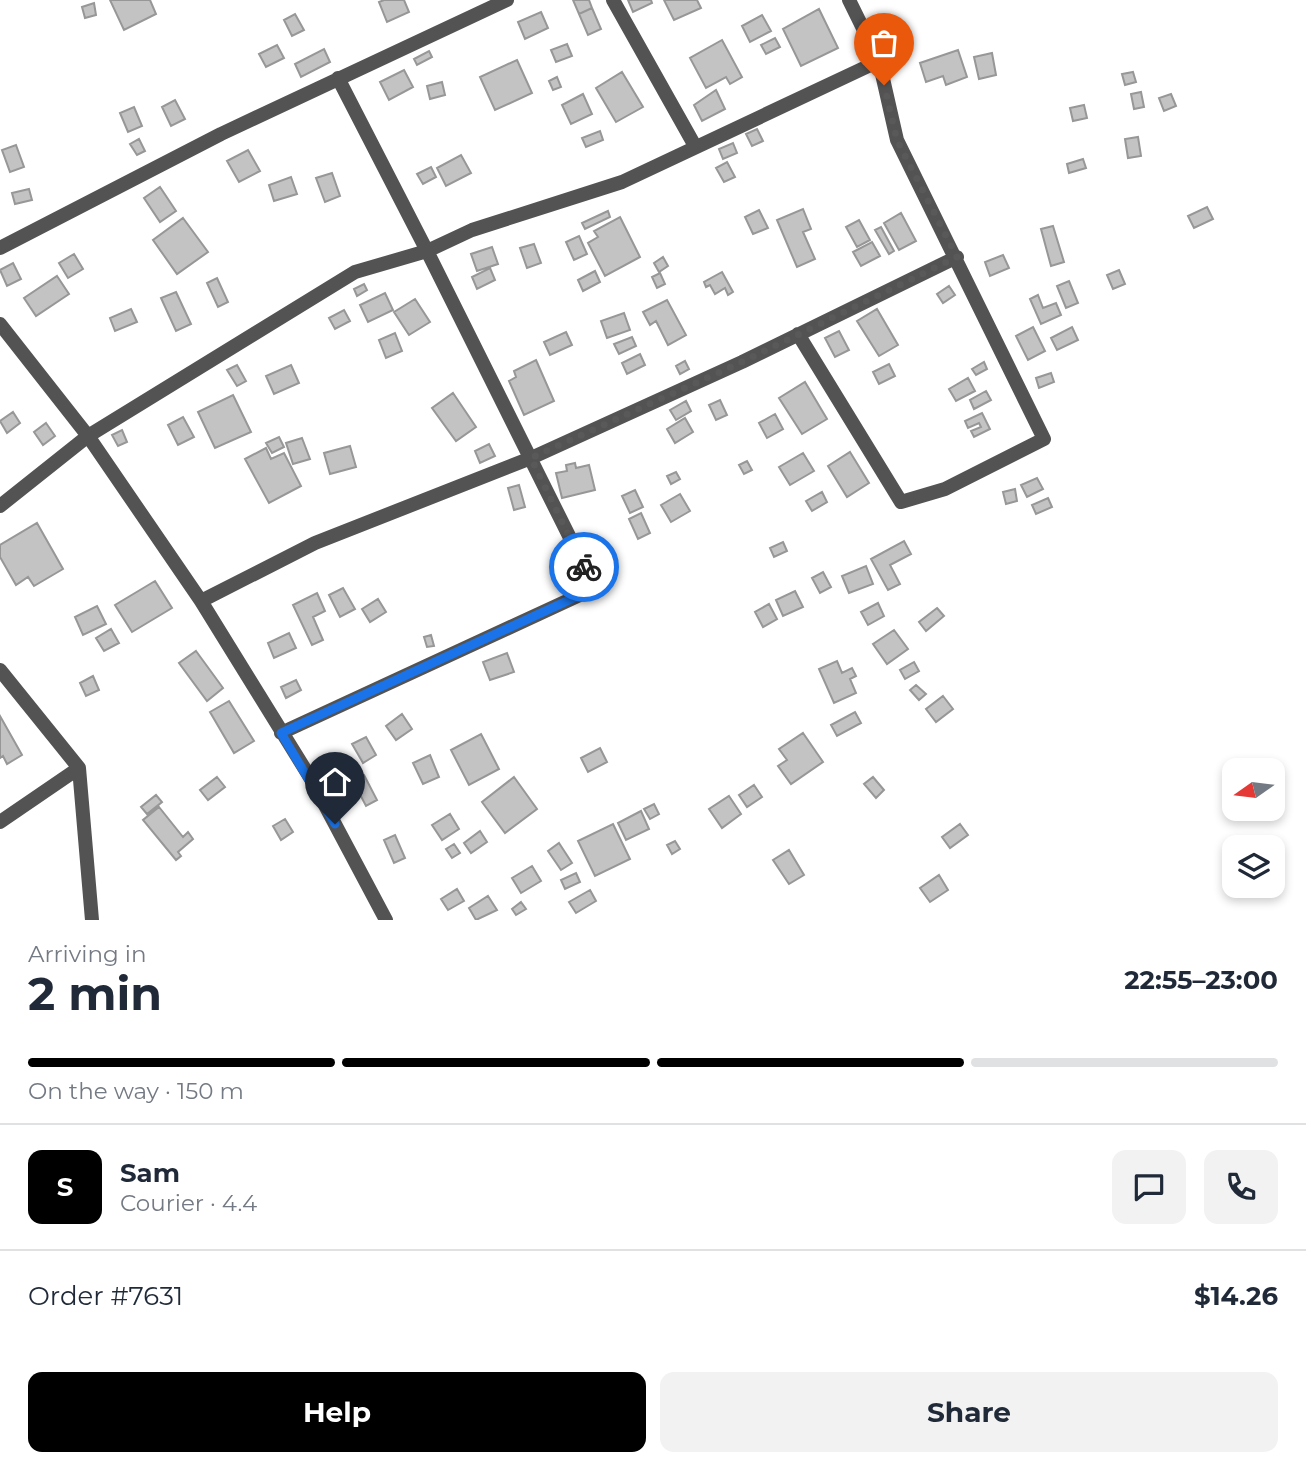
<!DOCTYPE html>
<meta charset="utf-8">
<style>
:root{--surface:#fff;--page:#f2f2f3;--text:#1f2937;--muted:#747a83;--line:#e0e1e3;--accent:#000}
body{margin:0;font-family:Montserrat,sans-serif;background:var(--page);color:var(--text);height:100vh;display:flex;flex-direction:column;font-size:26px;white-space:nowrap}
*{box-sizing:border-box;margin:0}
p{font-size:23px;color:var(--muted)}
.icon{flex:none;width:38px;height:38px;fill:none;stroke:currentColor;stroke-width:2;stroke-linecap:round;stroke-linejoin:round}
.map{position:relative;height:920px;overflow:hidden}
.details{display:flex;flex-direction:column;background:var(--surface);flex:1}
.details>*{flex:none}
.needle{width:46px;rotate:256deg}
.controls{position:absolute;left:1222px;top:758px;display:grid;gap:14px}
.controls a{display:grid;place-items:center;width:63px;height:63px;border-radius:14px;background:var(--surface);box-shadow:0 4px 10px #0003;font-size:35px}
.pin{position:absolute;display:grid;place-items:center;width:60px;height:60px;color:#fff;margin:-72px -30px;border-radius:50% 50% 50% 0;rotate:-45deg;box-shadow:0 0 7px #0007}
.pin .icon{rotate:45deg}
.courier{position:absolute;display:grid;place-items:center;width:70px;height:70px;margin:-35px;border:5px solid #1a73e8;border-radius:50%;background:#fff;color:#222;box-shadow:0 2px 9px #0007}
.overview em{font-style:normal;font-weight:700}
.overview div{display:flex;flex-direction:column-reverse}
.overview{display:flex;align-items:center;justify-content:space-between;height:119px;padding:0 28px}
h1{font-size:46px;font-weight:700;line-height:52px}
.bar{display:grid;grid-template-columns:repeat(4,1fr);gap:10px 7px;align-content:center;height:84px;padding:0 28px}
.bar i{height:9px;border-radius:5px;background:var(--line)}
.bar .active{background:var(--accent)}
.bar p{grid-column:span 4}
.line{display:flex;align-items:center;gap:18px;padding:0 28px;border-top:2px solid var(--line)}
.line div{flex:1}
.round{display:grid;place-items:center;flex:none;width:74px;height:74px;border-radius:14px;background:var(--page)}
.cta{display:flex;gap:14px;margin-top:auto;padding:14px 28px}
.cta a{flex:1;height:80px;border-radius:14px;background:var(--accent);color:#fff;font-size:28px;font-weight:700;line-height:80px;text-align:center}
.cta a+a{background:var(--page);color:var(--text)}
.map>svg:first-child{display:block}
</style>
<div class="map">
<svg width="1306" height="920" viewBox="0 0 1306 920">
<rect width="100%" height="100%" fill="#fff"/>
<path fill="#c3c3c3" stroke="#979797" stroke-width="2" d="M110,0H150L156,14L124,30Z
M384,0H404L409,12L387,22L379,2Z
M573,0H589L592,8L579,14Z
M628,0H651L652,3L633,12Z
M664,0H697L701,8L674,20Z
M94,3L96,15L85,18L82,7Z
M592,8L601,29L588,35L579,14Z
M819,9L838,48L801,66L783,29Z
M541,12L548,28L525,39L518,22Z
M295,14L304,30L292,36L284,20Z
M762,15L771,31L750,42L742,26Z
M775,38L780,47L766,54L761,45Z
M722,40L742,77L730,84L726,77L706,88L690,58Z
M567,44L572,56L556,62L551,50Z
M277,45L284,58L266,67L259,54Z
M324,49L330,62L301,77L295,64Z
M958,50L967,77L946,85L943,76L926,82L920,63Z
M429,51L432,57L417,65L414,59Z
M992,53L996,75L979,79L974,57Z
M517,60L532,93L495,110L480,77Z
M404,70L413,87L389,100L380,82Z
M622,72L643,107L616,122L596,88Z
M1133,72L1136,82L1125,85L1122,74Z
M557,77L561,87L553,90L549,81Z
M442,82L445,95L430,99L427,86Z
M716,90L725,109L702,121L694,105Z
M1141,92L1144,107L1134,109L1131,94Z
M583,94L592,114L571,124L562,105Z
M1171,94L1176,106L1164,111L1159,98Z
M175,100L185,119L171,126L162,107Z
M1084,105L1087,118L1073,121L1070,108Z
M134,107L142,126L128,132L120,113Z
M757,129L763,141L752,146L746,134Z
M600,131L603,140L586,147L582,138Z
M1138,137L1141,156L1128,158L1125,139Z
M139,139L145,151L137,155L130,144Z
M733,143L737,153L723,159L719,149Z
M16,145L24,167L10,172L2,150Z
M248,150L260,171L239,182L227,161Z
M461,155L471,173L446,186L437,168Z
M1083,159L1086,168L1069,173L1067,164Z
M727,162L735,177L724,182L716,168Z
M431,167L436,177L423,184L417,174Z
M332,173L340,196L325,202L316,178Z
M291,177L297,194L274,201L269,185Z
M160,187L176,211L160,222L144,198Z
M29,189L32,200L15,204L12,193Z
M1207,207L1213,219L1194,228L1188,216Z
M803,209L811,229L803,232L815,259L797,267L777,220Z
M759,210L768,228L753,234L745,217Z
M608,211L610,217L585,229L582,223Z
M901,213L916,241L899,250L884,223Z
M620,217L640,257L605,276L588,243L598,237L594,231Z
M183,218L208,252L177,274L153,240Z
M859,220L870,240L857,247L846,227Z
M1053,226L1064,262L1051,266L1041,229Z
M881,227L894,251L889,254L875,230Z
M579,236L587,254L574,260L566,242Z
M872,242L880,256L861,266L853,252Z
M534,244L541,263L527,268L520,248Z
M492,247L498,264L477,271L471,254Z
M74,254L83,269L68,278L59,263Z
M1003,255L1009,268L990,276L985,262Z
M663,257L668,266L659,272L654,263Z
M13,263L21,279L7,286L0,270Z
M490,268L495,280L477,289L472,277Z
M1119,270L1125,284L1113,289L1107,275Z
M595,271L600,282L583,291L578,280Z
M722,272L733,292L728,295L725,288L715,294L710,285L706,287L704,282Z
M660,273L665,284L657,288L652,277Z
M57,276L69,294L36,316L24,298Z
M217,278L228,302L218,307L207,283Z
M1069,281L1078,303L1066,308L1057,286Z
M364,284L367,290L357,296L354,289Z
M949,286L955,295L943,303L937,294Z
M176,292L191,324L176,331L161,298Z
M385,293L393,310L368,322L360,305Z
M1038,295L1043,308L1056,303L1061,315L1041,324L1030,299Z
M415,299L430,322L409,335L394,312Z
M667,300L686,335L668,345L656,321L650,325L643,312Z
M131,309L137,322L115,331L110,318Z
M877,309L898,345L879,356L857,321Z
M344,310L350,321L335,329L329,318Z
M624,313L630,330L607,338L601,321Z
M1033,327L1045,351L1028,360L1016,336Z
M1072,327L1078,340L1057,350L1051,338Z
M839,331L849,350L835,357L825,338Z
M566,332L572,345L550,355L544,342Z
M395,333L402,351L386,358L379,340Z
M632,337L636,346L619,354L614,344Z
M640,354L645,365L627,374L622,363Z
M536,360L554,401L524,415L509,381L516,377L514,371Z
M685,361L689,369L680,374L676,366Z
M984,362L987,369L976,375L972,369Z
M889,364L895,376L879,384L873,372Z
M237,365L246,381L237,386L227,370Z
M291,365L299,383L274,394L266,376Z
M1051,373L1054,382L1039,388L1036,378Z
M968,378L975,391L956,401L949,389Z
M805,382L827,419L802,434L779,398Z
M986,391L991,400L974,409L970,400Z
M453,393L476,427L456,441L432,408Z
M233,395L251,432L215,448L198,412Z
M720,400L727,415L716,420L709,405Z
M686,401L691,411L676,420L670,410Z
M13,412L20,423L7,433L0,421Z
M982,413L990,429L974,437L971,431L981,427L979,423L968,428L965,421Z
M775,414L783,429L767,438L759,423Z
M183,417L194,437L178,445L168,425Z
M685,418L693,432L675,443L667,429Z
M46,423L55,436L43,445L34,432Z
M122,430L127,442L118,446L112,435Z
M279,437L284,447L272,453L266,443Z
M302,438L310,459L293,464L286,443Z
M489,444L495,456L480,463L475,451Z
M350,446L356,467L330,474L324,453Z
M266,448L271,459L284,453L301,486L269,503L245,459Z
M850,452L869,483L847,497L828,466Z
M803,453L814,471L790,485L779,467Z
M747,461L752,470L744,474L739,465Z
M575,463L576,468L589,465L595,490L562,498L556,473L567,471L566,465Z
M676,472L680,479L671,484L667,476Z
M1037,478L1043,489L1027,497L1021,485Z
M519,485L525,507L514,510L508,488Z
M1015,489L1017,501L1006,504L1003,492Z
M635,490L643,507L630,513L622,496Z
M822,492L827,502L812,511L806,501Z
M680,494L690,511L671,522L661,505Z
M1048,498L1052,507L1036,514L1032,505Z
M641,513L650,533L638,539L629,519Z
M37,523L63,569L34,586L28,577L16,585L0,557V545Z
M904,541L911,554L890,565L900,584L888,590L871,559Z
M783,542L787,551L774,557L770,548Z
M866,566L873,584L849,593L842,576Z
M823,572L831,587L820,593L812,578Z
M155,581L172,608L132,632L115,605Z
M343,588L355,609L340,617L329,595Z
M795,591L803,607L783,616L776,600Z
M317,593L325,611L313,617L323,640L312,645L293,605Z
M378,599L386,612L370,622L362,609Z
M878,603L884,616L868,625L861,612Z
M769,604L777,619L763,627L755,612Z
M97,606L106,624L83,635L75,617Z
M937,608L944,616L926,631L919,622Z
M111,629L119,643L104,651L96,638Z
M894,630L908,649L887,664L873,644Z
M289,633L296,648L274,658L268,643Z
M431,635L434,646L427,647L424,637Z
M196,651L223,688L207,701L179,663Z
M507,653L514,672L490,680L483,662Z
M837,661L842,673L852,668L856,676L850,679L856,693L834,703L819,669Z
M914,662L919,671L905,679L900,670Z
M93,676L99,690L86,696L80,683Z
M296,680L301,690L286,698L281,687Z
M916,685L926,694L919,700L910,690Z
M943,696L953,709L936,722L926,709Z
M229,701L254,741L234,753L210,712Z
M855,712L861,723L837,736L831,725Z
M402,714L412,729L396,740L386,726Z
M0,716L22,755L7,764L3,756L0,758Z
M803,733L823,762L791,784L778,766L787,760L779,749Z
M481,734L499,769L469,785L451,750Z
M366,737L376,755L363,763L352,744Z
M600,748L607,762L588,772L581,758Z
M430,755L439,777L423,784L413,763Z
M364,775L377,800L366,806L353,781Z
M217,777L225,787L208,800L200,790Z
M514,777L537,809L505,833L482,802Z
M873,777L884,790L876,798L864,784Z
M754,785L762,797L747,807L739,795Z
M156,795L162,802L147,814L141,807Z
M729,796L741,814L722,828L709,809Z
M654,804L659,814L650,819L644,809Z
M159,807L183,837L188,832L193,839L178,852L181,856L176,860L143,820Z
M641,811L649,829L626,840L618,823Z
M450,814L459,829L442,840L432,825Z
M285,819L293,832L281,840L273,826Z
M613,824L630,859L595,876L578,841Z
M960,824L968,835L950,848L942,837Z
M480,831L487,842L471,853L464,843Z
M395,835L405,858L394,863L384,840Z
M675,841L680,849L672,854L667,845Z
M559,843L572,863L561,870L548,851Z
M454,844L460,853L452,858L446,849Z
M789,850L804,875L789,884L773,860Z
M532,866L541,881L521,893L512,878Z
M576,873L580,882L565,889L561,880Z
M939,875L948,890L930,902L920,888Z
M457,889L464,901L448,910L441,899Z
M590,890L596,901L576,913L569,902Z
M488,896L497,910L476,920L469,908Z
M521,902L526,909L516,915L512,909Z"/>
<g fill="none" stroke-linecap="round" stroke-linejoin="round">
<path stroke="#535353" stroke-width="14" d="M613,0L695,146
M0,248L221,134L507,0
M0,324L88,436L201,601L311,779L386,920
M798,334L901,502L945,489L1044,439L897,140L879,61L849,0
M0,506L88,436L355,272L427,251L472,230L622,182L879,61
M201,601L315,543L531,458L742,362L957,257
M0,670L79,768L92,920
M281,733L595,588L427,251L338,78
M0,822L79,768"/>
</g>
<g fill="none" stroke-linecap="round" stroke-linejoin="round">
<path stroke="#595959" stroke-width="7" stroke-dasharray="0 12.6" d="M584,567L531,458L742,362L957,257L897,140L884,85"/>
<path stroke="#1a73e8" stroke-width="9" d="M335,824L281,733L595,588L584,567"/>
</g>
</svg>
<div class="controls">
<a><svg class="needle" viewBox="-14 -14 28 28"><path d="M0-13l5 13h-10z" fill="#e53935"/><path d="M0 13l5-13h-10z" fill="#747a83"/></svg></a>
<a><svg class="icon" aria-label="layers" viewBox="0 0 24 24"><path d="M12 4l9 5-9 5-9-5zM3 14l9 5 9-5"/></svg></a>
</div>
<div class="pin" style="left:884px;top:85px;background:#ea580c"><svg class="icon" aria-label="bag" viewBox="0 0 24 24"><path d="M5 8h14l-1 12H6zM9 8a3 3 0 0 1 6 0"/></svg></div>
<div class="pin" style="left:335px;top:824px;background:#1f2937"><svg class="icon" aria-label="home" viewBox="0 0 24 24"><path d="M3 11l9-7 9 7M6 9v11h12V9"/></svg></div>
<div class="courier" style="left:584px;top:567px"><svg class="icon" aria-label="bike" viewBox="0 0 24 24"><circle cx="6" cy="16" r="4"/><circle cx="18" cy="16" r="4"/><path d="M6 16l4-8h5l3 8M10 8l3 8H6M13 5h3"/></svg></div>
</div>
<section class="details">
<div class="overview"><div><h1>2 min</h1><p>Arriving in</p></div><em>22:55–23:00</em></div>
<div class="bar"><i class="active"></i><i class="active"></i><i class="active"></i><i></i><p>On the way · 150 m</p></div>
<div class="line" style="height:126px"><b class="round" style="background:var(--accent);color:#fff">S</b><div><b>Sam</b><p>Courier · 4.4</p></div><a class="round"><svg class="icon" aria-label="chat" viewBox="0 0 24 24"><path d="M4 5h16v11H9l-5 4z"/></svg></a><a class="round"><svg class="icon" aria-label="phone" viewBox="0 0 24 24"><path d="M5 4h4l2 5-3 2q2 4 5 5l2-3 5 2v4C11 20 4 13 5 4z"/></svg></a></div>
<div class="line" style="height:91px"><div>Order #7631</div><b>$14.26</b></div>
<div class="cta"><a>Help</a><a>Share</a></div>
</section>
